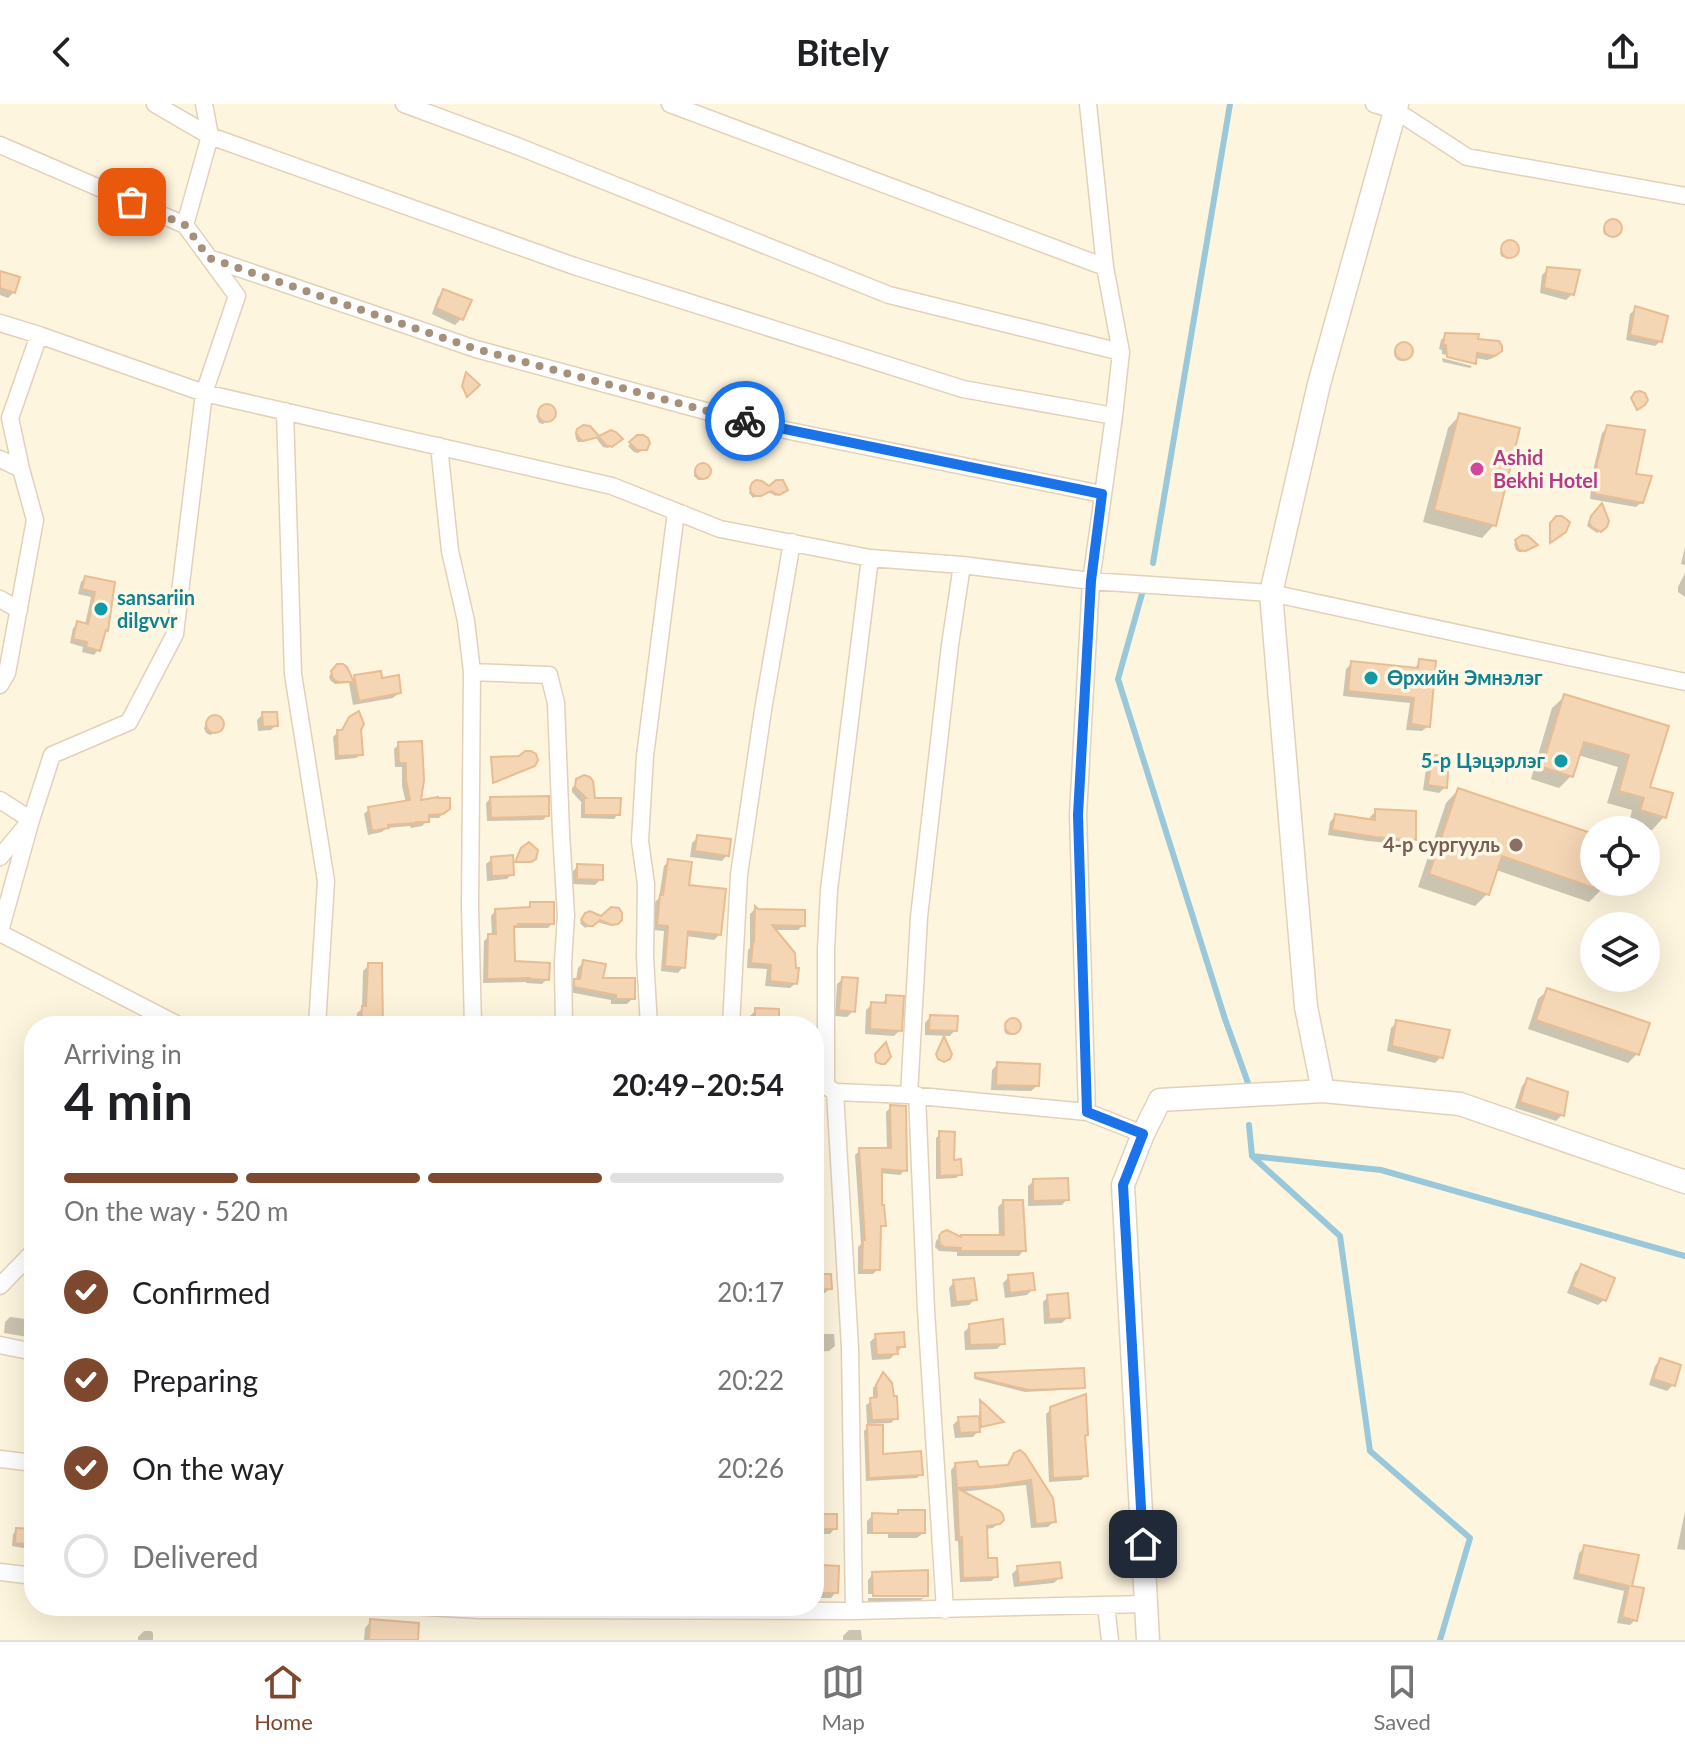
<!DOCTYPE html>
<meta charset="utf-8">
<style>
:root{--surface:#fff;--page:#f2f2f2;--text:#202124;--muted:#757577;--line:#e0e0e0;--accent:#7e482e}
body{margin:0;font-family:Lato,sans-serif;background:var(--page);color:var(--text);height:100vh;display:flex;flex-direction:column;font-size:30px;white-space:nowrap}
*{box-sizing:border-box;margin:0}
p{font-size:26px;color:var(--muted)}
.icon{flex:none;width:44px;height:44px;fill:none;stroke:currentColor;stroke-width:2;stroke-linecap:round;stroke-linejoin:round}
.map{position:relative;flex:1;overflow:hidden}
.panel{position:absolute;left:24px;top:912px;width:800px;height:600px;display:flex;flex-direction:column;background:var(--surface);border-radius:32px;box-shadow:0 8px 32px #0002}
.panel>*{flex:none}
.controls{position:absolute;left:1580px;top:712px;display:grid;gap:16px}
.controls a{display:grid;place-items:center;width:80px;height:80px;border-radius:50%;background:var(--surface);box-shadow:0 8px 32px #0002;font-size:40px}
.pin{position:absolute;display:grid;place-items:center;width:68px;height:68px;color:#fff;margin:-34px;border-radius:16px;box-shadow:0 4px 12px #0006}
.courier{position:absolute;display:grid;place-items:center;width:80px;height:80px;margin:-40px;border:6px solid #1a73e8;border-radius:50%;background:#fff;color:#222;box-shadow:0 2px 10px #0007}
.head em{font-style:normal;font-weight:700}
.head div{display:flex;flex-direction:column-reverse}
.head{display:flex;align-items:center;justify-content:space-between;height:136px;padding:0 40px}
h1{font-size:52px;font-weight:700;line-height:60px}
.bar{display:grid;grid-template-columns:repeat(4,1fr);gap:12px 8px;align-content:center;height:96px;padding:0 40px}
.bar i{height:10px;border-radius:6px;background:var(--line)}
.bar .on{background:var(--accent)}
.bar p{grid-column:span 4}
ol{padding:0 40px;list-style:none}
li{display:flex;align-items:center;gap:24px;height:88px}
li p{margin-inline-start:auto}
li .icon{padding:8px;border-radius:50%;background:var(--accent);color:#fff;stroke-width:4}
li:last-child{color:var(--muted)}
li i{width:44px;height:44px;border:4px solid var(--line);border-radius:50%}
header{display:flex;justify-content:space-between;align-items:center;height:104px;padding:0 40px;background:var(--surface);font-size:36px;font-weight:700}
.dock{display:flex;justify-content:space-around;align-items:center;height:112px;border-top:2px solid var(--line);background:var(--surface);font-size:22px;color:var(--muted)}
.dock a{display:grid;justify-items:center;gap:4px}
.dock .on{color:var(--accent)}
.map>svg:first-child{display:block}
</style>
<header><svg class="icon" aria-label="back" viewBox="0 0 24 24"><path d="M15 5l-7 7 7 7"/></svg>Bitely<svg class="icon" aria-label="share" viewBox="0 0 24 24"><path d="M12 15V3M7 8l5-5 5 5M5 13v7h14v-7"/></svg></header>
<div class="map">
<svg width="1685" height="1536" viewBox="0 0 1685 1536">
<rect width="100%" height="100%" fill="#fef5de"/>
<path fill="#0003" d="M1615,117L1619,119L1620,124L1615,131L1609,133L1604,130L1603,127L1610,118Z
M1511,139L1517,145L1516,149L1507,155L1501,152L1500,148L1505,141Z
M1548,165L1572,190L1566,196L1540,189L1542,171Z
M0,169L14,188L8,194L0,191Z
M444,187L461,215L455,221L432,210L438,193Z
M1636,204L1661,237L1655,242L1626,236L1630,210Z
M1446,231L1476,237L1499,249L1493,254L1487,256L1475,254L1473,261V257L1442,250V246L1439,245L1441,236Z
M1394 249a8 8 0 1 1 16 0a8 8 0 1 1-16 0Z
M1442,254L1472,262L1470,264L1443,258Z
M548,302L552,305L553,312L543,320L539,319L536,312L538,308Z
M1460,311L1494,421L1482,434L1423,418L1448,324Z
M583,323H587L599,335L611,328L620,335L608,344L603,343L596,334L583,338H578L576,335L575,329Z
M1608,323L1634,371L1642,398L1636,403L1590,395L1593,367L1602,329Z
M638,333L645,345L638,349L634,348L628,342Z
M701,361H705L709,367L702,376H698L694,372V369Z
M752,382L784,388L776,392L768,388L753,394L749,389Z
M1601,402L1607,419L1597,429L1587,422L1589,416Z
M1517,437L1533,443L1522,448H1519L1516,446L1514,440Z
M1685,443V461L1681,460Z
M1685,469V493L1678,488V483Z
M85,474L113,480L98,546L94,551L82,548L83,543L70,539L73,524L78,520L85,521L91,493L78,490L81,478Z
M1420,557L1428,622L1422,627L1406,626L1410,599L1343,592L1346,565L1352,559L1414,566Z
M332,567L351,577L355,573L381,576L399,589L393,594L353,601L349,579L335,580L331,577L329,573Z
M1565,592L1666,623L1648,684L1664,713L1652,726L1629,719L1632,706L1607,699L1618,663L1578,651L1571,672L1559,684L1531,675L1552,604Z
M263,610L276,621L271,626L258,627L257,616Z
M217,613L221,616L222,620L217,628L210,631L206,629L204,624L207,618L210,615Z
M350,614L359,626L361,650L356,654L335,656L333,633L338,628H340Z
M420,639L418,698L448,704L439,714H427V717L422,722L411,724L410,722L386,724L382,728L368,731L364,710L369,705L406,699L402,682V663H395L394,645L399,640Z
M1433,653L1445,683L1439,689L1423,686L1427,658Z
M580,675L593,696L618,710L614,715L581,714V700L582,699L572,688V684Z
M1458,686L1594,732V778H1604L1601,786L1589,798L1496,766L1487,790L1475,802L1418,783L1446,699Z
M490,695L547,712L543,716L487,717L486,699Z
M1376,707L1414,735L1408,741L1368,737L1328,731L1330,718L1335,712L1370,718V713Z
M698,733L727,751L722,757L690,753L692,739Z
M492,755L512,770L507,775L487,777L486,760Z
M669,757L719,831L714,836L686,832L683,863L678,869L661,867L664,827L652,826L655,798L659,794L664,762Z
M578,762L601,775L595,781L572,780V768Z
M531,800L552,820L548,824H512L513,859L547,875L542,880L526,879V878L483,879L484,837L489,832H492L491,812L495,807L526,805Z
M755,805L757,807L803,821L798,826H773L796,879L790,884L765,882L767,865L747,864L748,846L750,844V810Z
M586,810L616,820L611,822L597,818L585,824L580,819Z
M584,858L601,877L633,894L627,900H611V896L569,888V883L576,876L578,864Z
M369,861L381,922H356L357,909L362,905L363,867Z
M843,875L853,907L847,913L835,912L837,880Z
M1548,886L1637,950L1628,959L1528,925L1538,895Z
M887,893L900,926L894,932L865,930L866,906L872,900L881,901Z
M756,906L777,922H750V912Z
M930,913L955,926L950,932L925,931V919Z
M700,914H719V922H695V920Z
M1013,917H1017L1018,922L1011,931L1006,930L1004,926L1006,921Z
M1397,918L1441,953L1435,959L1387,947L1391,924Z
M998,960L1037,982L1031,987L991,986L992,966Z
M1527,976L1562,1011L1556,1017L1515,1004L1522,982Z
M891,1003L905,1066L900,1071L880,1069V1103L884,1121L879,1126L878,1165L873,1170H858V1143L861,1140L855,1051L860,1046H887L886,1008Z
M814,1018H819L823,1072L818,1077L814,1078Z
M940,1030L952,1058L960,1070L956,1074L936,1075V1034Z
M1034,1077L1067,1095L1062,1101L1028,1102V1082Z
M1003,1098L1024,1146L1019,1152H957V1148L939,1147L935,1143L936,1137L941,1131L960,1135L999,1133L998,1103Z
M814,1116H819L820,1128L814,1132Z
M1581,1163L1604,1196L1598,1201L1567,1189L1575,1168Z
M814,1172L829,1185L825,1189L814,1190Z
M1009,1173L1033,1185L1027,1191L1005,1194L1003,1179Z
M954,1178L975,1195L969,1201L951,1203L949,1184Z
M1048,1193L1068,1213L1062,1219L1044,1220L1043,1198Z
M10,1213L34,1216V1234L4,1229L5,1218Z
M970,1222L1003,1239L997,1245L965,1246L964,1228Z
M814,1230H834L835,1242L829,1247L814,1248Z
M876,1232L903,1242L890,1255L872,1256L870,1238Z
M1660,1256L1673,1281L1667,1287L1649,1281L1655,1262Z
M883,1271L896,1314L891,1319L867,1320L866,1301L873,1296V1284Z
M976,1271L1083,1283L1081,1285L1025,1288L974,1275Z
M980,1299L1002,1318L978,1324V1327L973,1333L955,1334L953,1321L959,1315L979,1314Z
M1051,1305L1083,1333L1086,1371L1081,1376L1049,1378L1046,1310Z
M869,1322L881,1352L921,1370L917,1374L866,1377L864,1327Z
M1020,1348L1054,1417L1048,1423L1031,1424L1026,1381L960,1388L1002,1416L993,1424L985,1425L986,1456L996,1473L991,1477L960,1478L958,1437H955L951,1366L956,1360L978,1365L1006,1363L1009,1357Z
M899,1408L923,1429L917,1434H888V1430H867V1417L873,1411L896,1412Z
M1685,1408V1446L1677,1445Z
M814,1412L835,1424L830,1430H814Z
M17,1426H34L33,1440L29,1445L12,1442L13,1430Z
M1585,1443L1616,1450L1630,1483L1635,1516L1630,1521L1617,1519L1624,1487L1573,1475L1579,1449Z
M814,1463L837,1464L836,1488L831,1494H814Z
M1018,1464L1060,1473L1054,1479L1014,1483L1012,1470Z
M873,1470L926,1491L923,1494V1490H868V1476Z
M868,1494H923L920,1497H868Z
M371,1517L416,1536H364L365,1524Z
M849,1526H861L862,1536H843V1532Z
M144,1527H151L153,1529V1536H138V1533Z"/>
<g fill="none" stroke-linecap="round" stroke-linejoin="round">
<path stroke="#98c8da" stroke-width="6" d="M1153,459L1230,0
M1142,490L1118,575L1225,915L1248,979
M1249,1021L1252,1052L1381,1066L1685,1152
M1252,1052L1340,1132L1370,1347L1470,1434L1440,1536"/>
</g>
<path fill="#f4d5b4" stroke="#e8bd94" stroke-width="2" d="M1604 124a9 9 0 1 1 18 0a9 9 0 1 1-18 0Z
M1501 145a9 9 0 1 1 18 0a9 9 0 1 1-18 0Z
M1547,163L1580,166L1574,191L1544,184Z
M0,167L20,173L15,189L0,184Z
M443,185L472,196L463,216L436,204Z
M1635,202L1668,212L1662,238L1630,231Z
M1445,229L1479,230L1478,235L1499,237L1502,242V247L1495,252L1477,249L1476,260L1447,253L1446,241H1443Z
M1395 247a9 9 0 1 1 18 0a9 9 0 1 1-18 0Z
M466,268L480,281L467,293L462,282Z
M1640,287L1645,289L1648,296L1645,301L1637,306L1631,294L1635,288Z
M538 309a9 9 0 1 1 18 0a9 9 0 1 1-18 0Z
M1459,309L1520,324L1496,422L1434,406Z
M583,321L590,322L599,332L611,326L616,328L623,335L612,343L606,341L599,333L583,337L579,334L576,329L577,325Z
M1607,321L1645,326L1636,370L1652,372L1643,399L1595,390L1597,359Z
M637,331H643L648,334L650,339L647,346H637L629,338Z
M695 367a8 8 0 1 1 16 0a8 8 0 1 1-16 0Z
M756,376L762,377L769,382L776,376H783L788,386L779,391L771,387L761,392H756L751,389L750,384L752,379Z
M1602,399L1609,417L1607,423L1601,428L1593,424L1589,419L1591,412Z
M1556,412H1562L1570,418L1566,428L1550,439V419Z
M1522,431L1528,432L1538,441L1526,447L1519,446L1515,436Z
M85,472L115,478L108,527L106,526L100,547L86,543L87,538L73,535L77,517L88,520L95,488L82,485Z
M1419,555L1436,557L1430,623L1411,620L1414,594L1348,587L1351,557L1418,564Z
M337,560H343L347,563L354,578H338L333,575L331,567Z
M381,567L382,574L399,571L401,589L359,597L354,571Z
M1564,590L1669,622L1650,683L1673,689L1666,714L1640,706L1644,694L1619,687L1629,651L1584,638L1573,673L1542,663Z
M359,607L364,620L361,626L363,651L338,652L337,626H342L349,613Z
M262,608H277L278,622L263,623Z
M206 620a9 9 0 1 1 18 0a9 9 0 1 1-18 0Z
M422,637L424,676L421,696L438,693V694H450V705L443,710L429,711V718H416V722L415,719L388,721L389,724L372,727L368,703L410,696L406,676V659H399L398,638Z
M525,647H531L536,650L538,656L535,662L493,679L491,653L519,652Z
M1432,651H1449L1447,684L1428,681Z
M584,671L590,673L593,677L595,694H621L620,711H584V694H586L575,683L576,675Z
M1458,684L1594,730V784L1502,752L1489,791L1429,770Z
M549,692V712L491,714L490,693Z
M1375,705L1416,707V736L1375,733L1332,726L1335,710L1375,716Z
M697,731L731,735L729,752L695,747Z
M529,738L538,746L536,755L531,758H515L521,744Z
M513,751L514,771L492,772L491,753Z
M668,755L692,758L689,781L726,785L721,831L688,827L685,864L665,862L668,822L657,821L660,791H663Z
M577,760L603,761V776L577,775Z
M530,798H554V820H518V822H514L515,857L550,859L549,876L530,875V874L487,875L488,830H496L495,805L530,803Z
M755,802L758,805L805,806V822L772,821L795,849L796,864H799L797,880L770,877L771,861L751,859L753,838H754Z
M611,803L619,804L622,809V816L618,820L612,821L600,816L593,822H588L581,816L585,809L590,807L601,812Z
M583,856L606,860L603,874H635V895H616V891L574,883V875H580Z
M368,859H382L383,922H361L362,902H366Z
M842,873L858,874L855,908L839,906Z
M1547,884L1650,919L1639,951L1536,916Z
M886,891L904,892L902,927L870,925L871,898L886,899Z
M755,904L779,905V922H755Z
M930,911L958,912L957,927L929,926Z
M1005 922a8 8 0 1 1 16 0a8 8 0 1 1-16 0Z
M1396,916L1450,926L1443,954L1392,942Z
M944,932L952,950L950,955L944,958L938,955L936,950Z
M886,938L891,953L885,960H881L876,958L875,950Z
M997,958L1040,960L1039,982L996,981Z
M1527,974L1568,988L1564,1012L1520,998Z
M890,1001L906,1002L907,1067L882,1065V1101H884L886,1122H881L880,1166H862L863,1136H865L859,1044H891Z
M939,1027L955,1028L954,1056L961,1055L962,1071L940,1072Z
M1068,1074L1069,1096L1033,1097V1075Z
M1003,1096H1023L1026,1147H961V1144L944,1143L940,1140L939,1132L942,1128L947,1126L961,1133V1131H1004Z
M1581,1160L1615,1174L1606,1197L1572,1183Z
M1033,1169L1035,1186L1010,1189L1008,1171Z
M814,1170H831L832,1185L814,1186Z
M974,1174L977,1196L956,1198L953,1176Z
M1068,1189L1070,1214L1049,1215L1047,1191Z
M1003,1215L1005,1240L970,1241L969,1220Z
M904,1228L905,1243H897L898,1250L877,1251L875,1230Z
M1660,1254L1681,1261L1675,1282L1653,1275Z
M1084,1264L1085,1284L1028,1286L975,1273V1269Z
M883,1268L892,1279L894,1292H897L898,1315L872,1316L870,1294L877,1293L876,1281Z
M1086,1290L1088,1331L1085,1332L1088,1372L1053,1374L1050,1303Z
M980,1296L1004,1318L981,1323Z
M979,1312L980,1328L960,1329L958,1313Z
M867,1321H883V1350L921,1347L923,1371L869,1374Z
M1020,1346L1025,1350L1053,1394L1056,1418L1036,1420L1031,1376L993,1382L957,1384L955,1359L977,1357L979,1363L1008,1361L1014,1349Z
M957,1384L1000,1407L1003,1411L1004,1416L1000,1420L987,1422L988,1454H997L998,1473L963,1474L962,1433L959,1434Z
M898,1406H925V1429H872V1409L898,1410Z
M814,1410H837V1425H814Z
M16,1424L34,1425V1441L15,1439Z
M1584,1441L1639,1451L1632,1482L1644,1484L1637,1517L1622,1513L1629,1482L1578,1470Z
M1060,1458L1062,1474L1019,1479L1017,1462Z
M821,1461L839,1462L838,1489H814V1470H821Z
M928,1466V1492H873L872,1468Z
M370,1515L419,1519L418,1536H369Z"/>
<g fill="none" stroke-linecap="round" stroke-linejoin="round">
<g stroke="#e2d1ba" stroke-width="19">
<path id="minor" d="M155,0L210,32L574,162L963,285L1114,312
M404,0L517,42L889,191L1121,248
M670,0L1105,163
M1374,0L1395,6L1467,53L1685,92
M0,41L185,121
M209,154L476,245L750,319L1102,390
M0,219L39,231L204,289L612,382L720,425L870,454L962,461L1091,477L1271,489L1685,578
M285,307L293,570L326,777L317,922
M439,342L450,447L466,517L472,568L470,802L473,922
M0,355L21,365L10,314L39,231
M0,495L19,506
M472,568L549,571L556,599L561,728L566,811L563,859L564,922
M0,581L7,569L35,416L21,365
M0,696L31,716L0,827
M0,753L31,716L52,651L129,618L175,530L204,289L237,192L185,121L210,32L204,0
M0,829L180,922
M649,922L645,853L646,780L640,737L645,652L676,408
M731,922L739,771L763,606L792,438
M826,982V845L829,786L870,454
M814,983L826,982L835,988L909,991L1087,1008L1143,1030
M835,988L850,1244L854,1507
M909,991L919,813L950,541L962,461
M917,991L926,1206L945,1506
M1087,1008L1078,711L1091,477L1114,312L1121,248L1105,163L1088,0
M0,1182L34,1147
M0,1241L34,1248
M0,1355L34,1359
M0,1468L34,1472
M410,1502L479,1506L854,1507L1146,1500
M1106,1502L1110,1536"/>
</g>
<g stroke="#e2d1ba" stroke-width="25">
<path id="tertiary" d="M1323,987L1306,903L1271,489L1319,280L1397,0
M1148,1536L1123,1081L1143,1030L1160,996L1323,987L1460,1000L1685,1078"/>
</g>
<use href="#minor" stroke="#fff" stroke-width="16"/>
<use href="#tertiary" stroke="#fff" stroke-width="22"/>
</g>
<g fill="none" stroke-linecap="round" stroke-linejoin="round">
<path stroke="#a5917b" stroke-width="8" stroke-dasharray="0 14.4" d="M132,98L185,121L209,154L476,245L745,317"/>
<path stroke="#1a73e8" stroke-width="10" d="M745,317L1102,390L1091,477L1078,711L1087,1008L1143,1030L1123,1081L1143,1440"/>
</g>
<circle fill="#d1479c" stroke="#fff8e6" stroke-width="3" cx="1477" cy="365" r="8"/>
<g fill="#0f9aa8" stroke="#fff8e6" stroke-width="3">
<circle cx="101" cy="505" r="8"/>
<circle cx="1371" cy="574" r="8"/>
<circle cx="1561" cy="657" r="8"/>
</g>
<circle fill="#8d6e63" stroke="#fff8e6" stroke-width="3" cx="1516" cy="741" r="8"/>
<g text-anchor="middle" stroke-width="7" stroke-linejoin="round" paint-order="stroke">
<g font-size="20" font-weight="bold" fill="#b23c85" stroke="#fff8e6" text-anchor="start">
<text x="1493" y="361">Ashid<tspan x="1493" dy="23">Bekhi Hotel</tspan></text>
</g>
<g font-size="20" font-weight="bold" fill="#0d838f" stroke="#fff8e6" text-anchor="start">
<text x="117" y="501">sansariin<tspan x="117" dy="23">dilgvvr</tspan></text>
<text x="1387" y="581">Өрхийн Эмнэлэг</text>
<text x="1545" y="664" text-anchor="end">5-р Цэцэрлэг</text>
</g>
<g font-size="20" font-weight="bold" fill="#785e54" stroke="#fff8e6" text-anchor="end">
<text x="1500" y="748">4-р сургууль</text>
</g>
</g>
</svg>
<div class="controls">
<a><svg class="icon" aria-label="locate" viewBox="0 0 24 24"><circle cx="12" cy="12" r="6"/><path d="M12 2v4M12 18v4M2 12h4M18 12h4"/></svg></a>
<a><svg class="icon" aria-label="layers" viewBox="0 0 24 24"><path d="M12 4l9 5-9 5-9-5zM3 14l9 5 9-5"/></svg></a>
</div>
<div class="pin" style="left:132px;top:98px;background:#ea580c"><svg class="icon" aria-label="bag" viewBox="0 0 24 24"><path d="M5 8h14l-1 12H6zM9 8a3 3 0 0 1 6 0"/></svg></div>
<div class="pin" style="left:1143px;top:1440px;background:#1f2937"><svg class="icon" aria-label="home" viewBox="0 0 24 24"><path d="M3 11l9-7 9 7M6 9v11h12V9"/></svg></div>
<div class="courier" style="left:745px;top:317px"><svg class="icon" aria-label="bike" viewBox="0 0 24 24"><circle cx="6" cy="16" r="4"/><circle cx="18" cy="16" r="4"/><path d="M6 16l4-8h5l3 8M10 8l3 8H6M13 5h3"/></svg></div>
<section class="panel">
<div class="head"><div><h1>4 min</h1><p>Arriving in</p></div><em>20:49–20:54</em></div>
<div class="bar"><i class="on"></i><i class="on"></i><i class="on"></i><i></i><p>On the way · 520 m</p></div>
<ol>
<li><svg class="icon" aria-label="check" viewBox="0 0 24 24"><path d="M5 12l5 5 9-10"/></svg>Confirmed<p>20:17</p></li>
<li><svg class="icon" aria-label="check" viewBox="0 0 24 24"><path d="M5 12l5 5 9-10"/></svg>Preparing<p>20:22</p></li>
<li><svg class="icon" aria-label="check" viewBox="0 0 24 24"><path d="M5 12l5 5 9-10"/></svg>On the way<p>20:26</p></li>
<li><i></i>Delivered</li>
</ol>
</section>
</div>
<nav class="dock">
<a class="on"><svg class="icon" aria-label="home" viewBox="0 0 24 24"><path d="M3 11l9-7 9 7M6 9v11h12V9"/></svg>Home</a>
<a><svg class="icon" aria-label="map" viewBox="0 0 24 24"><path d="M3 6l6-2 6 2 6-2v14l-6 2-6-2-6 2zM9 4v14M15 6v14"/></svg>Map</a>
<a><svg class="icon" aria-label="saved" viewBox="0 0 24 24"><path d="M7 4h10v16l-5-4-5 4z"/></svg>Saved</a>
</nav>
